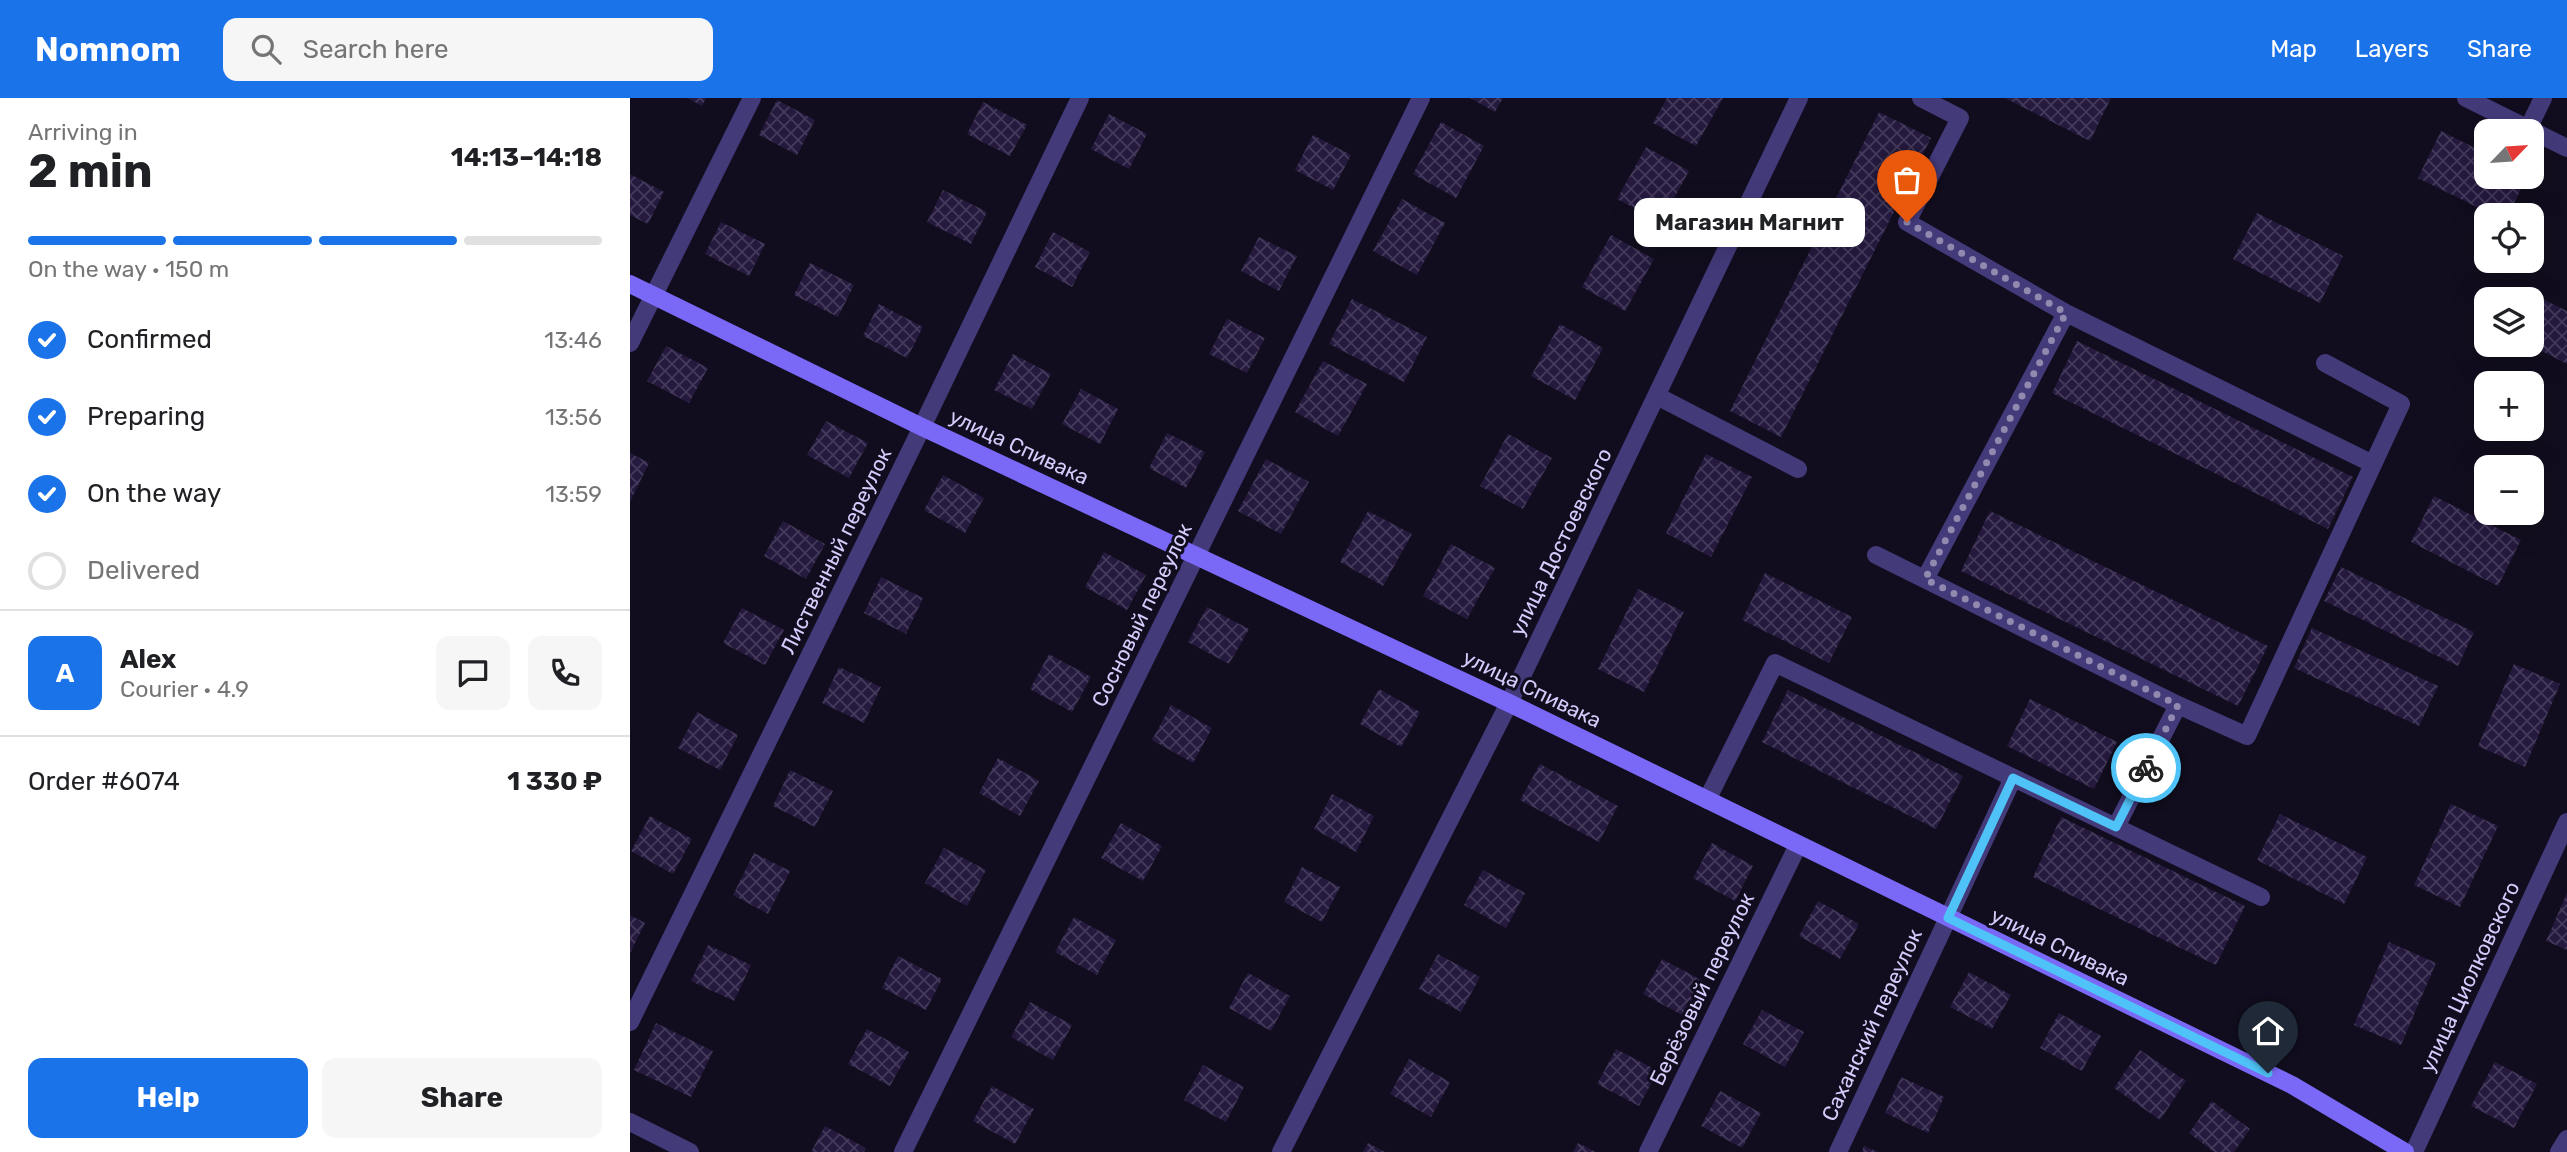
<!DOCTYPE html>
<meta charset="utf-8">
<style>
:root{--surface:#fff;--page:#f6f6f6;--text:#202124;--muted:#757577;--line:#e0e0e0;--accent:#1a73e8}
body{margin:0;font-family:Rubik,sans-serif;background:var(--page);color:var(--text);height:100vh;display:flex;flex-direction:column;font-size:26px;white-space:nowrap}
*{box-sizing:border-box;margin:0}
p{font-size:23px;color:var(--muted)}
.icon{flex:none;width:38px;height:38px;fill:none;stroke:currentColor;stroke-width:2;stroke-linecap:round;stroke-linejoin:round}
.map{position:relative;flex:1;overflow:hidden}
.details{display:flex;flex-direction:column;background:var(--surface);width:630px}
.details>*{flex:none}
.needle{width:46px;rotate:65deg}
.tools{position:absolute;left:1844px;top:21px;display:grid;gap:14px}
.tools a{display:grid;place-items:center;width:70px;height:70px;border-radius:14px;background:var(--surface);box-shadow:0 7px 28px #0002;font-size:35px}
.pin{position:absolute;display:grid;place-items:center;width:60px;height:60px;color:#fff;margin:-72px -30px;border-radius:50% 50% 50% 0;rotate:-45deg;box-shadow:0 0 7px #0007}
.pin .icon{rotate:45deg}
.courier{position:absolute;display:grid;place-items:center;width:70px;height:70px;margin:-35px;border:5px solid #4fc3f7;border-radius:50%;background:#fff;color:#222;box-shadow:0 2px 9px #0007}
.bubble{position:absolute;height:49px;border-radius:14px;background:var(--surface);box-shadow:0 7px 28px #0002;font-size:23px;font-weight:700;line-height:49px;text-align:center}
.head em{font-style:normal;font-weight:700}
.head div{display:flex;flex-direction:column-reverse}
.head{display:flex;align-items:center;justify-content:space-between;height:119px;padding:0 28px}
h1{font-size:46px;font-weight:700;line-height:52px}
.bar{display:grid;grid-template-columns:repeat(4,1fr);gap:10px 7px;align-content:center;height:84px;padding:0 28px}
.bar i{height:9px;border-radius:5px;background:var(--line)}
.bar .selected{background:var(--accent)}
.bar p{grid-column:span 4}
.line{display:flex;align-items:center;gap:18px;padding:0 28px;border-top:2px solid var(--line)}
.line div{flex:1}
.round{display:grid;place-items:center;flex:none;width:74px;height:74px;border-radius:14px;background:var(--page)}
ol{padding:0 28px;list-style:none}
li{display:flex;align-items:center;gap:21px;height:77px}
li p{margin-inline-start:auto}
li .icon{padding:7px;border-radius:50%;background:var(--accent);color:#fff;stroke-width:4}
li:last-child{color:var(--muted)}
li i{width:38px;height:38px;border:4px solid var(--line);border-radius:50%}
.button{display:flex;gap:14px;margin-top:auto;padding:14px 28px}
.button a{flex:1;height:80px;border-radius:14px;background:var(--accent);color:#fff;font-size:28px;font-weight:700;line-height:80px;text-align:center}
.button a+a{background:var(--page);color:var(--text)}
header{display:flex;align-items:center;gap:42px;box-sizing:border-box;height:98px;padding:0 35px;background:var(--accent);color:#fff}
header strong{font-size:33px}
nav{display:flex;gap:38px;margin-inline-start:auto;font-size:24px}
.search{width:490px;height:63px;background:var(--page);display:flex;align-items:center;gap:18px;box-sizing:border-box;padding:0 24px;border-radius:14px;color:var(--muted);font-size:26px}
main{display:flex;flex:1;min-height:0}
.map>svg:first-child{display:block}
</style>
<header>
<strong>Nomnom</strong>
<div class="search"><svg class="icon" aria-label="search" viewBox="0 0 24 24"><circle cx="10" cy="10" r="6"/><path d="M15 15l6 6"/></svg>Search here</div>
<nav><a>Map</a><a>Layers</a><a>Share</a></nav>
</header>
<main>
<section class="details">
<div class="head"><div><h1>2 min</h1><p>Arriving in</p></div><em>14:13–14:18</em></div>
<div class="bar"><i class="selected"></i><i class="selected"></i><i class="selected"></i><i></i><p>On the way · 150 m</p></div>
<ol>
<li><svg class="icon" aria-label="check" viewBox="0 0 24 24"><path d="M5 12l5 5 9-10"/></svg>Confirmed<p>13:46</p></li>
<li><svg class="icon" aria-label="check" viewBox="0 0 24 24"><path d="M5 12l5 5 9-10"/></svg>Preparing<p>13:56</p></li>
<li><svg class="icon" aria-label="check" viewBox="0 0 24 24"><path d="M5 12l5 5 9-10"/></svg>On the way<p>13:59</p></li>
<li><i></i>Delivered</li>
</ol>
<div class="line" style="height:126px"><b class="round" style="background:var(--accent);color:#fff">A</b><div><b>Alex</b><p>Courier · 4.9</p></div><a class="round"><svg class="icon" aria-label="chat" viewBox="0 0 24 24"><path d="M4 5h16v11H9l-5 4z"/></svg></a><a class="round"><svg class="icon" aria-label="phone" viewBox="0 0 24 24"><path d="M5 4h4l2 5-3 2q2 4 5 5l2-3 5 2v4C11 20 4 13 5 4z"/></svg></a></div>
<div class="line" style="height:91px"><div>Order #6074</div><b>1 330 ₽</b></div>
<div class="button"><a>Help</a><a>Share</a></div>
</section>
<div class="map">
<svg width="1937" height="1054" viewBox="0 0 1937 1054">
<defs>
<pattern id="building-cross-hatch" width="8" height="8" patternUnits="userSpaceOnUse" patternTransform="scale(1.75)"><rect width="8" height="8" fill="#251a3e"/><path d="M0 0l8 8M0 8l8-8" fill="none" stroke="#443a5b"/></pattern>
</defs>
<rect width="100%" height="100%" fill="#110d1e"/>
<path fill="url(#building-cross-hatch)" d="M57,0H76L72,8Z
M840,0H873L865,14Z
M1037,0H1093L1066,48L1023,25Z
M1375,0H1481L1460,43Z
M147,2L185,22L167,57L129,37Z
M353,4L397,27L380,58L337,36Z
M1249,14L1301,40L1151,339L1100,313Z
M479,16L517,36L499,71L461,51Z
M811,24L854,48L826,100L783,76Z
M1811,33L1857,56V79H1897L1878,117H1863L1788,80Z
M683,37L721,57L703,92L665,72Z
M1016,49L1059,73L1031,124L987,101Z
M0,76L34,94L18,126L0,117Z
M313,92L357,114L341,146L297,124Z
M772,101L815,125L787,177L743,153Z
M1627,115L1713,158L1690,205L1603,161Z
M91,124L135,146L119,178L75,156Z
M423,134L460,154L442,189L405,169Z
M981,137L1024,161L995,213L952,189Z
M629,139L667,158L649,193L611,173Z
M180,165L224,187L208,219L164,197Z
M1905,197L1937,213V266L1902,248V202Z
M722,201L797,239L774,284L699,246Z
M249,206L293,229L277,260L233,238Z
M597,221L635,240L617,275L579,256Z
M930,226L973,250L945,302L901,278Z
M1447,243L1723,379L1698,431L1422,295Z
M36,248L78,270L59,305L17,283Z
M383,256L421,276L402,311L364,292Z
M693,263L737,286L708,338L665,314Z
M451,291L488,311L470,346L432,326Z
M196,323L238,345L219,380L177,357Z
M537,335L575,354L556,390L519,370Z
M878,336L922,360L893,411L850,388Z
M0,355L19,365L0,404Z
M1076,356L1122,379L1081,459L1036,435Z
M636,361L679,384L651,436L608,413Z
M313,377L354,400L335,435L294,412Z
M1804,398L1891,442L1868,488L1781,444Z
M738,413L782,436L753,488L710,464Z
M1360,413L1638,548L1608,608L1331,473Z
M153,423L195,446L176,481L134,458Z
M821,446L865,470L837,521L793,498Z
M474,454L516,477L497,512L455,489Z
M1711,469L1844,534L1828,568L1694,503Z
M1135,475L1222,519L1199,565L1112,522Z
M251,479L293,500L276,536L234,515Z
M1008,491L1054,514L1014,594L968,571Z
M577,509L619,531L599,566L558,544Z
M112,510L154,532L135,567L93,545Z
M1682,530L1808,588L1789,628L1664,570Z
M419,556L461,579L442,614L400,591Z
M1884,566L1930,586L1895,669L1848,648Z
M209,569L251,589L234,625L192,605Z
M749,591L790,614L771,649L730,626Z
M1158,592L1333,678L1306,731L1132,644Z
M1400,601L1487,644L1464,691L1377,648Z
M541,607L582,630L563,665L522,642Z
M67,614L108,637L90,672L48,650Z
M368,660L409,683L390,718L349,695Z
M910,666L988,708L969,744L890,702Z
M160,672L203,693L185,729L143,708Z
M702,696L744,718L726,754L684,731Z
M1821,706L1868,728L1830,809L1784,787Z
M1650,716L1737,759L1714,806L1627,762Z
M20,718L62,741L43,776L1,753Z
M1431,719L1615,808L1586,867L1403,779Z
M491,725L532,748L513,783L471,760Z
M1082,745L1123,768L1105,803L1063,780Z
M314,750L356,772L337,808L295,785Z
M124,755L160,773L138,816L103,797Z
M672,769L710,789L692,824L654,804Z
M853,772L895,795L876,830L834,807Z
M1937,795V852L1916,843Z
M1188,803L1229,826L1210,861L1169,838Z
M0,817L15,825L0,855Z
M444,819L486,842L467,877L425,854Z
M1759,844L1806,865L1771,947L1724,927Z
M78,847L121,867L104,903L61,883Z
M808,856L850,879L831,914L789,891Z
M268,858L312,881L296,912L252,890Z
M1032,861L1073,883L1054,918L1013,896Z
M1339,874L1381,897L1362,931L1320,909Z
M618,875L660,898L641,933L599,910Z
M400,904L442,927L423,962L381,939Z
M1132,912L1174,934L1155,969L1113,946Z
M1429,915L1471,938L1452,973L1410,950Z
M26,925L83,953L61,999L4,972Z
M237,931L279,954L260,988L218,966Z
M986,951L1028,973L1009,1008L967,986Z
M1510,952L1556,983L1530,1022L1484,990Z
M779,961L820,984L801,1019L760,996Z
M1865,964L1907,986L1884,1030L1841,1008Z
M573,967L614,989L596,1024L554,1002Z
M1271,979L1314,999L1298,1035L1255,1015Z
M362,988L404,1011L385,1046L343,1023Z
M1090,993L1131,1015L1112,1050L1071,1028Z
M1582,1003L1620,1031L1604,1054H1584L1559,1035Z
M195,1028L236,1050L234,1054H181Z
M738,1045L755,1054H733Z
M948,1045L966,1054H943Z
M1234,1048L1248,1054H1232Z"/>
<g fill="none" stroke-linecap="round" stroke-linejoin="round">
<path stroke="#433a7a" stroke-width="18" d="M1291,0L1330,20L1277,124L1436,215L1295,481
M1436,215L1743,366
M1027,298L1168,371
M1246,457L1548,607L1617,638L1771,306L1695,265
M1077,702L1145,565L1631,799
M1486,729L1548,607
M1318,820L1383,680"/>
<path stroke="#433a7a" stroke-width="18" d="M1836,0L1937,50
M1898,31L1913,0
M0,245L122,0
M0,924L292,329L450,0
M0,1024L60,1054
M273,1054L791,0
M651,1054L879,605L1169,0
M1018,1054L1168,747
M1208,1054L1318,820
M1784,1054L1937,724
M1929,1054L1937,1041"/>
<path stroke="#7a69f7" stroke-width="18" d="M0,186L292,329L879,605L1662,987L1775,1054"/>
</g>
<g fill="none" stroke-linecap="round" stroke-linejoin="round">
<path stroke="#9189ae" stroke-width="7" stroke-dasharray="0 12.6" d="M1277,124L1436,215L1295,481L1548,607L1516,670"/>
<path stroke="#4fc3f7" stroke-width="9" d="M1516,670L1486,729L1383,680L1318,820L1638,975"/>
</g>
<g text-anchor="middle" stroke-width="6" stroke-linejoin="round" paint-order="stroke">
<g font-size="21" fill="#d6ccfc" stroke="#110d1e">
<text transform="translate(389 349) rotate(25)" y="7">улица Спивака</text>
<text transform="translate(931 444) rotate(-64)" y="7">улица Достоевского</text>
<text transform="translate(206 453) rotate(-64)" y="7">Лиственный переулок</text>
<text transform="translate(512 517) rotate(-64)" y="7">Сосновый переулок</text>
<text transform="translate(902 591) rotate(26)" y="7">улица Спивака</text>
<text transform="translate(1430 849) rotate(26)" y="7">улица Спивака</text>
<text transform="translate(1840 879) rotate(-65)" y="7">улица Циолковского</text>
<text transform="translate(1072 891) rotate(-64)" y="7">Берёзовый переулок</text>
<text transform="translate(1242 927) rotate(-65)" y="7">Саханский переулок</text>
</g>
</g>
</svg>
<div class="tools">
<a><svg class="needle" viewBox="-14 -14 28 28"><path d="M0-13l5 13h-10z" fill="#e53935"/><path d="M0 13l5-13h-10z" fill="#757577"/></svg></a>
<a><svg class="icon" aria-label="locate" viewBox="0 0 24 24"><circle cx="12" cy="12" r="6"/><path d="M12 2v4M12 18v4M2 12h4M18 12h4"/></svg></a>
<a><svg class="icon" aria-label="layers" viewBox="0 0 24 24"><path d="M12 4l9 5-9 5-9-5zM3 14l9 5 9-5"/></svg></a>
<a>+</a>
<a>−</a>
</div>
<div class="pin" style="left:1277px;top:124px;background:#ea580c"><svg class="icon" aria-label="bag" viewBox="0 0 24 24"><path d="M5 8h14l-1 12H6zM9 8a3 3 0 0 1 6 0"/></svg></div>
<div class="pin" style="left:1638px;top:975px;background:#1f2937"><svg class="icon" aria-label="home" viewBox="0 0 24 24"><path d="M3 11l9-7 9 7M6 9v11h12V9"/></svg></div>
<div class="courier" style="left:1516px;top:670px"><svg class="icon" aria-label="bike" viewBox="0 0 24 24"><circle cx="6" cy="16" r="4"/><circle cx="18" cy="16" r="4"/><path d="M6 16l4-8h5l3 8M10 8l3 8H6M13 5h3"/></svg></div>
<div class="bubble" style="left:1004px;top:100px;width:231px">Магазин Магнит</div>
</div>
</main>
